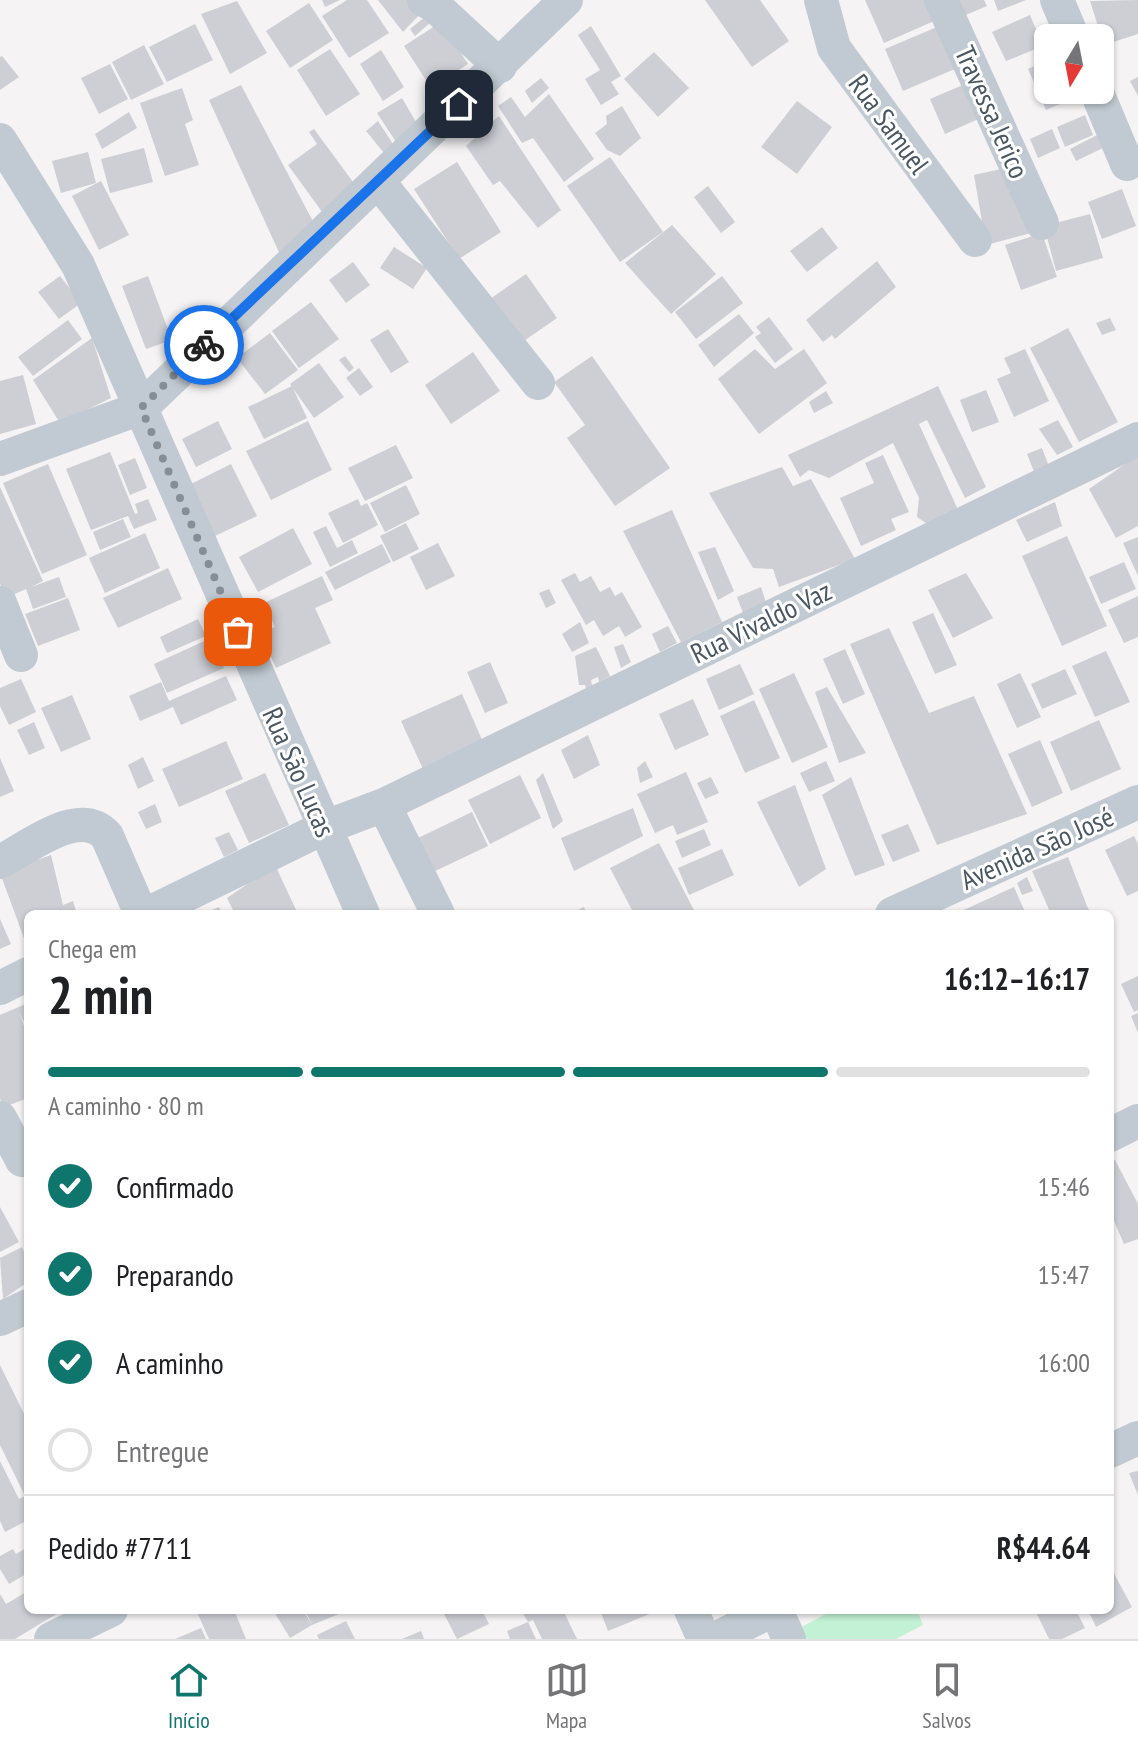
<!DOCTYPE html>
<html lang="pt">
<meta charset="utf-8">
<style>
:root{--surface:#fff;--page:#f6f6f6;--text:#202124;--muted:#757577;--line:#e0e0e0;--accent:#0f766e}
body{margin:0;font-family:"PT Sans Narrow",sans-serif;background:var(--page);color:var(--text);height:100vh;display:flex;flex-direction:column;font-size:30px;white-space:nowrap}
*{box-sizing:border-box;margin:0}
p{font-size:26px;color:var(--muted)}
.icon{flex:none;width:44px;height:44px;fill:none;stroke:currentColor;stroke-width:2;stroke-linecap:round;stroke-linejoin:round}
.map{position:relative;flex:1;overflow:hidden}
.details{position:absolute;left:24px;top:910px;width:1090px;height:704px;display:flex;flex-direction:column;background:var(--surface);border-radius:12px;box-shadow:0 2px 6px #0004}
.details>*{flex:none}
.needle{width:52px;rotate:190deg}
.fabs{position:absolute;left:1034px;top:24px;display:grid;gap:16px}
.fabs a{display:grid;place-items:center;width:80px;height:80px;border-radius:12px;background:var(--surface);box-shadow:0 2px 6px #0004;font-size:40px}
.pin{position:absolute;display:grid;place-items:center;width:68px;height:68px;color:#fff;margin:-34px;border-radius:16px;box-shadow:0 4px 12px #0006}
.courier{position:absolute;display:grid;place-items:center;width:80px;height:80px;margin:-40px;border:6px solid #1a73e8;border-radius:50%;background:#fff;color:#222;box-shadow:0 2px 10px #0007}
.overview em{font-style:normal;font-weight:700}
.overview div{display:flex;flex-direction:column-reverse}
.overview{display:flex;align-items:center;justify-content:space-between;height:136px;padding:0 24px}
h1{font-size:52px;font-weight:700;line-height:60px}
.bar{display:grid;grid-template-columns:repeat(4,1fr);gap:12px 8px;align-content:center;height:96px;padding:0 24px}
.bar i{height:10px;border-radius:6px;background:var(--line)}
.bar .current{background:var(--accent)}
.bar p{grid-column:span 4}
.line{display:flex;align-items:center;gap:20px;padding:0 24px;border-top:2px solid var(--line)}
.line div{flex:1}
ol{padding:0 24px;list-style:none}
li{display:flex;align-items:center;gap:24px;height:88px}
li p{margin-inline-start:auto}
li .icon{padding:8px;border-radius:50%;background:var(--accent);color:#fff;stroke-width:4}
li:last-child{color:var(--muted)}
li i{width:44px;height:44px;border:4px solid var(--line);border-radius:50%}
.tabs{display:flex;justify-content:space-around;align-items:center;height:112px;border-top:2px solid var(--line);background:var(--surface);font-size:22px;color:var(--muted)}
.tabs a{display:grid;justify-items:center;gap:4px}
.tabs .current{color:var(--accent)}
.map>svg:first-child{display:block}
</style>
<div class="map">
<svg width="1138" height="1639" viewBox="0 0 1138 1639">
<rect width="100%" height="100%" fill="#f5f3f3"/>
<path fill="#c3f1d5" d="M833,1610H917L923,1625L896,1639H803L798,1629Z"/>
<path fill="#cdcfd5" d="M322,0H340L325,7Z
M347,0H367L389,33L349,58L322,16Z
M378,0H412L424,10L403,32Z
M705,0H760L789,41L752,67Z
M865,0H933L941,18L884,43Z
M948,0H984L987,6L956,19Z
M994,0H1026L998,11Z
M1138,0V34L1104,45L1090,1Z
M237,1L267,53L230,74L201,14Z
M309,3L333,40L290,68L266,31Z
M1030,15L1043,46L1006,61L992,32Z
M426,16L431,22L415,36L410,29Z
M441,22L468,64L431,88L404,46Z
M195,24L213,60L167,82L149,47Z
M944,24L962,66L903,91L885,49Z
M591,26L621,76L611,82L619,94L601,105L585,79L600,70L578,35Z
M144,45L164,84L131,100L112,62Z
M330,49L360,94L326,116L297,70Z
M381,50L404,87L383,101L360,64Z
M654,52L689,88L658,117L624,79Z
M2,56L19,77L0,90V57Z
M1048,60V90H1076L1079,96L1046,110L1028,69Z
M110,64L128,99L99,114L81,78Z
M1138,77V96L1130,81Z
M541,78L549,88L532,103L525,91Z
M970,82L985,116L945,134L930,99Z
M241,85L317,229L284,263L209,100Z
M182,88L193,120L185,124L199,165L165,176L140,103Z
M549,94L594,159L564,182L533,138L522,143L498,106L511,97L525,117Z
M402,98L423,134L396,142L377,113Z
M797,101L832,127L797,174L761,147Z
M622,106L641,138L620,156L607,150L595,133L607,124L606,116Z
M129,112L137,128L102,149L95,134Z
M1085,115L1093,135L1065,147L1057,127Z
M499,116L561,210L538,228L500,181L493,185L466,146Z
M378,121L393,144L384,153L366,131Z
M314,129L359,190L325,216L288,165L317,144L309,132Z
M1052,129L1060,148L1038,158L1030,139Z
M1097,135L1103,148L1076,161L1070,149Z
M144,148L153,182L110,193L101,159Z
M88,152L96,183L61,193L52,161Z
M610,157L663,232L620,262L567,186Z
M457,162L501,232L459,259L414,189Z
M1010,167L1039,231L986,245L974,175Z
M101,181L129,235L99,250L72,196Z
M708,186L735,222L721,233L694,197Z
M1122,189L1136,226L1102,239L1088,202Z
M1090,214L1103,258L1056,271L1044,226Z
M672,225L716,274L671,314L625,263Z
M822,227L838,248L807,272L790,251Z
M1042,233L1057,277L1021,290L1005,245Z
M394,247L427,268L413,289L380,268Z
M877,261L896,287L835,339L832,335L823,342L806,320Z
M353,262L370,285L346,303L329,280Z
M526,274L557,318L521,343L490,299Z
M60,276L81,303L59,319L38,292Z
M148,276L172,340L146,349L122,286Z
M722,276L743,303L696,339L675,312Z
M311,302L339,339L299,368L272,331Z
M739,314L754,333L714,367L698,345Z
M769,317L793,349L775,363L755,337L761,333L756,327Z
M1110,318L1116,330L1102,335L1096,323Z
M68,320L82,339L33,376L18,357Z
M1068,328L1118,422L1079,442L1030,348Z
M388,329L409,362L391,373L370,340Z
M270,333L298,370L265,394L237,358Z
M92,338L111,398L60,423L33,380Z
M755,349L775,369L804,349L827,383L759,434L718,379Z
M1025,349L1049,401L1014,417L997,379L1011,373L1004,358Z
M473,352L500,391L451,424L425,385Z
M345,356L354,368L349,372L339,360Z
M592,356L670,468L615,506L567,438L585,425L554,382Z
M319,363L344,397L314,418L290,384Z
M359,368L373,387L360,396L346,378Z
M23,375L36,424L0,434V381Z
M292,386L307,418L264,439L248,407Z
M938,386L986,487L965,498L927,420L919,424L959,512L929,525L917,517L919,498L893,443L829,478L809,470L800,477L788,455Z
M986,390L999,422L972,432L960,400Z
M826,391L833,403L814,413L809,402Z
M1058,420L1073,447L1057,455L1039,429Z
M218,421L232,449L196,467L182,439Z
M308,421L332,470L271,500L246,451Z
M396,445L413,478L365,501L348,468Z
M1042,448L1050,469L1035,474L1027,454Z
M110,452L135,514L138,513L135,504L148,499L157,520L134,529L128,516L91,530L66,469Z
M883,455L909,512L891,519L896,530L861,546L840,498L874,483L865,463Z
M1138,455V526L1116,538L1089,489Z
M135,458L147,488L130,495L118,465Z
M48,464L87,555L42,574L3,483Z
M231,464L257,516L215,536L189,485Z
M782,467L793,486L811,479L855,559L779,587L773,569L753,568L709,493Z
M406,485L420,514L385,532L370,503Z
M0,487L43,581L31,587L59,577L66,597L33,609L26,589L6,598L0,584Z
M358,499L361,506L367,503L378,525L343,543L328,513Z
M1055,502L1062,526L1027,542L1016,520Z
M672,510L722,622L681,642L623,531Z
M123,519L131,537L100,550L93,532Z
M406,523L419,549L393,562L380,536Z
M326,526L337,548L352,540L358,553L330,567L313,532Z
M293,528L312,564L258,592L239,557Z
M145,533L160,568L105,593L89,558Z
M1067,536L1107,626L1062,646L1022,556Z
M1138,537V576L1123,543Z
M438,543L455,576L426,590L410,557Z
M382,544L391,562L335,590L325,572Z
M715,547L734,591L718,600L698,552Z
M1124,562L1136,589L1101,604L1089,577Z
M168,568L182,599L118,628L103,598Z
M575,573L580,582L591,576L600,592L610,587L615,596L622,592L642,627L625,637L619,626L603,636L594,620L586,625L561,580Z
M966,573L993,618L953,638L928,590Z
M322,576L333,600L315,608L331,643L276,668L260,633L275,627L264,603Z
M761,587L767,606L743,613L737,597Z
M549,589L556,603L546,608L539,593Z
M1138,596V637L1124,643L1108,610Z
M68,598L80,630L38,646L25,614Z
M933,613L957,665L935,674L912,622Z
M198,619L206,636L167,653L160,637Z
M580,622L589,643L572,652L562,634Z
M668,626L677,643L660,652L652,634Z
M889,628L929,713L974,696L1027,814L937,845L850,644Z
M211,638L224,668L167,693L154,664Z
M623,644L631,662L621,668L614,647Z
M596,647L610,676L599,682L598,677L591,680L593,690L587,692L585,685H579L575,656Z
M845,649L865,694L843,704L823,659Z
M1106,651L1130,702L1095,717L1072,666Z
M490,662L508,703L485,713L467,672Z
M740,664L754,694L719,710L706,679Z
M1065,669L1077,694L1042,709L1031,684Z
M794,673L828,747L792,763L759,689Z
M1020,673L1041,717L1017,728L997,684Z
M226,676L237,700L181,725L173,707L140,721L129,696L161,682L169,701Z
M21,679L36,712L9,725L0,706V688Z
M827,687L866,753L839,763L815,692Z
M462,694L483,742L423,769L401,721Z
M72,695L91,739L61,752L41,708Z
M693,699L709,735L675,750L659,714Z
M754,700L780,758L745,773L720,716Z
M1099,720L1121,769L1071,791L1050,742Z
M34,722L45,748L29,755L17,730Z
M588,735L600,765L574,779L561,750Z
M1040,740L1063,793L1032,807L1008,754Z
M226,741L243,779L179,807L162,769Z
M143,757L154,781L138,789L128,765Z
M0,758L14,791L0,797Z
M645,761L653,777L640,783L637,768Z
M826,761L835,781L809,792L800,773Z
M686,772L708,822L677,835L673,825L655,833L637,794Z
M265,773L289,825L249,843L225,791Z
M543,773L563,821L553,829L536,780Z
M520,775L541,818L490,844L468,800Z
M711,777L719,793L705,799L697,783Z
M851,777L885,865L855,876L822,795Z
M795,785L826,869L799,887L757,802Z
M155,804L162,822L146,829L138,812Z
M633,808L643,836L574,871L561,838Z
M472,812L488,846L433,872L416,839Z
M908,824L920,851L893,862L881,835Z
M704,829L711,845L682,858L675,841Z
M229,832L238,850L224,857L215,838Z
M1134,836L1138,844V891L1127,896L1105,850Z
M659,843L696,914H634L610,868Z
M722,849L734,875L689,895L678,868Z
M51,855L63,905L73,901L77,914H28V949L0,873Z
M1068,857L1087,906L1091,914H1051L1032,871Z
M275,865L298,914H235L227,898Z
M1027,877L1033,891L1022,895L1017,883Z
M1014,887L1026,914H955Z
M219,907L222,914H203Z
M584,907L587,914H570Z
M0,919L11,944L0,949Z
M1138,976V1010L1134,1012L1121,984Z
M28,1003V1030L19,1012L28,1037V1098L4,1107L0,1099V1015Z
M1138,1013V1033L1131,1016Z
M1115,1160L1138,1204V1239L1124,1244L1110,1212V1163Z
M0,1207L19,1242L0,1252Z
M22,1247L28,1262V1282L3,1299L0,1258Z
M0,1365L28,1422V1520L5,1532L0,1521V1461L19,1499L25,1496L0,1445Z
M1138,1471V1495L1129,1473Z
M28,1547V1573L9,1584L0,1569V1556L13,1549L16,1554Z
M1110,1566L1132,1607L1096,1627L1088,1610H1110Z
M28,1591V1610H63L15,1639H0V1594L6,1604Z
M196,1610H234L246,1639H209Z
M273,1610H303L312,1625L290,1638Z
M305,1610H337L339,1614L312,1625Z
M442,1610H482L489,1624L457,1639Z
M521,1610H547L548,1614L563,1610L577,1639H542L533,1620L528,1622L536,1639H510L507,1631L528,1622Z
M600,1610H651L652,1613L608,1631Z
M1035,1610H1076L1085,1628L1062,1639H1049Z
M346,1621L355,1639H319L317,1635Z
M201,1628L206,1639H175Z
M421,1631L424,1639H402Z"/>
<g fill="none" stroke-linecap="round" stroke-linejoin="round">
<path stroke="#c1cad2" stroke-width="34" d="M424,0L434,5L500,66
M821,0L834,48L975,240
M941,0L1042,223
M1057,0L1073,38
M1096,90L1127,164
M0,140L78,265L363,914
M378,181L538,383
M0,459L141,408L566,0
M0,603L21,655
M384,805L438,914
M0,862C29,847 80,805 107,836L141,914
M147,914L323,828L384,805L1138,439
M892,914L1138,802
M0,988L28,974
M0,1118L22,1160
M1110,1135L1138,1121
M0,1319L28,1306
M1110,1451L1138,1438
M691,1610L704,1639
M776,1610L789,1639
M51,1639L111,1610
M715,1639L773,1610"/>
</g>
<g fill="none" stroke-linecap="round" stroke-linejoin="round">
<path stroke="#868d94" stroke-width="8" stroke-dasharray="0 14.4" d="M204,345L141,408L238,632"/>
<path stroke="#1a73e8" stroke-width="10" d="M204,345L459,104"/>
</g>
<g text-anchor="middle" stroke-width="6" stroke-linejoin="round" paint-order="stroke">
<g font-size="28" fill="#4a5661" stroke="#fff">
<text transform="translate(992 112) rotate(66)" y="10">Travessa Jerico</text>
<text transform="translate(889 124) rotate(54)" y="10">Rua Samuel</text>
<text transform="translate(761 622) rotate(-26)" y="10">Rua Vivaldo Vaz</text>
<text transform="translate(299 772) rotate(66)" y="10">Rua São Lucas</text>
<text transform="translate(1037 848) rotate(-24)" y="10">Avenida São José</text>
</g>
</g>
</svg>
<div class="fabs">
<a><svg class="needle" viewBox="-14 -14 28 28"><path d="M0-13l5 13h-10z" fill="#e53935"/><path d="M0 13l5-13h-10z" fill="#757577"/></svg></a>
</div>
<div class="pin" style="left:238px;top:632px;background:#ea580c"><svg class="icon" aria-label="bag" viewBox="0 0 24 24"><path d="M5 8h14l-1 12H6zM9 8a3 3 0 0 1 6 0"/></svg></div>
<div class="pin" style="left:459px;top:104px;background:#1f2937"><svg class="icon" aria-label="home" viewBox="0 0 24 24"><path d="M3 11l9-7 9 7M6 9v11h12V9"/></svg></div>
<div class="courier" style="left:204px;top:345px"><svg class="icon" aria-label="bike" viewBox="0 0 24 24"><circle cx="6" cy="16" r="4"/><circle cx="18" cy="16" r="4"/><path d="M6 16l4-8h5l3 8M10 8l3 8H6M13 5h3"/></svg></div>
<section class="details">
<div class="overview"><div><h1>2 min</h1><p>Chega em</p></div><em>16:12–16:17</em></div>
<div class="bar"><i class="current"></i><i class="current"></i><i class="current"></i><i></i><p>A caminho · 80 m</p></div>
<ol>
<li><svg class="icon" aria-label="check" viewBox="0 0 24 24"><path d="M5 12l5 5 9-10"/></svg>Confirmado<p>15:46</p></li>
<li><svg class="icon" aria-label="check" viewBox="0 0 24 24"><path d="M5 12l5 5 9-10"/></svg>Preparando<p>15:47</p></li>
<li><svg class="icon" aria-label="check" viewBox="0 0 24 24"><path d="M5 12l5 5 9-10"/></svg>A caminho<p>16:00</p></li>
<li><i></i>Entregue</li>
</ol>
<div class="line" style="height:104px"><div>Pedido #7711</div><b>R$44.64</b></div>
</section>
</div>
<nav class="tabs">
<a class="current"><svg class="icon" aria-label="home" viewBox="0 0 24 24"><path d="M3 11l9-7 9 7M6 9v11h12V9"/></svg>Início</a>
<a><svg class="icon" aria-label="map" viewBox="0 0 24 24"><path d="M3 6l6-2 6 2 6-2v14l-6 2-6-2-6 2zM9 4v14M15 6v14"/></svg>Mapa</a>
<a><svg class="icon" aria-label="saved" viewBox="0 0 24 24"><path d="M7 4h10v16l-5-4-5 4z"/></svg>Salvos</a>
</nav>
